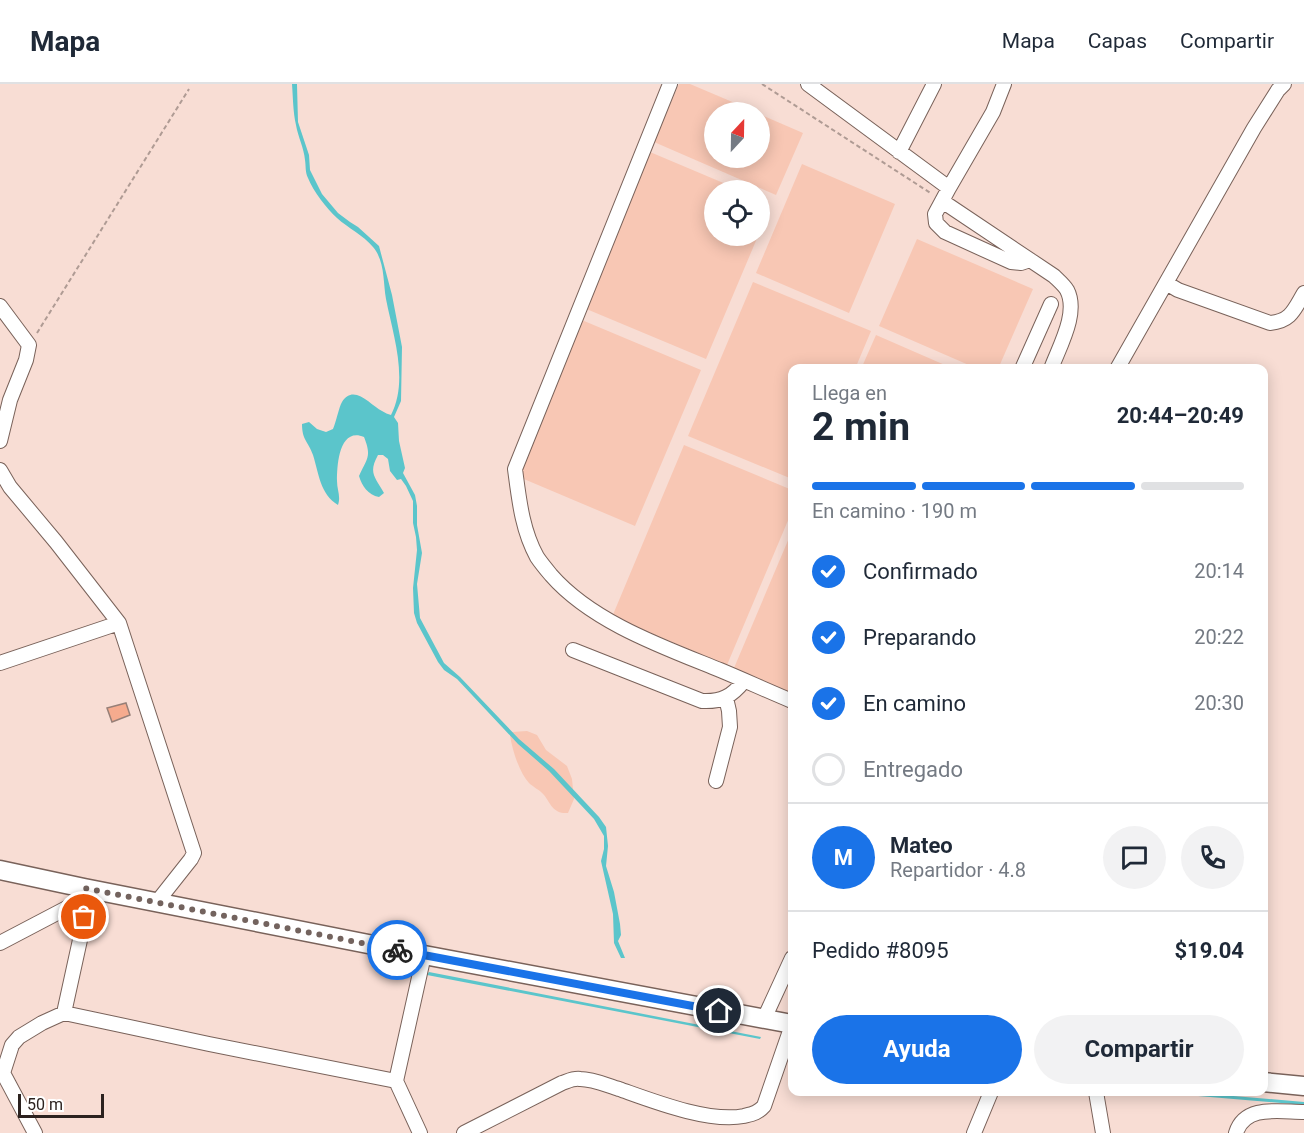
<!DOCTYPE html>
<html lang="es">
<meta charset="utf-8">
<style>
:root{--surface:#fff;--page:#f2f2f3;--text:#1f2937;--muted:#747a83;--line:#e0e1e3;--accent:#1a73e8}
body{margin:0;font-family:Roboto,sans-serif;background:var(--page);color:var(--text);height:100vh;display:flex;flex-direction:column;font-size:22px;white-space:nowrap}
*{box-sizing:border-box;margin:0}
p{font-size:20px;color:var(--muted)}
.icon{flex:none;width:33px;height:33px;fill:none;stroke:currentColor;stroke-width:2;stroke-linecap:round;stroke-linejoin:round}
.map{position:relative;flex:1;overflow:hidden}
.details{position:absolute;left:788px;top:280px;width:480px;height:732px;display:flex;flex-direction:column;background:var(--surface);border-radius:12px;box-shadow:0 3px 15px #0003}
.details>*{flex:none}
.needle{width:39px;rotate:22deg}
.fabs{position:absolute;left:704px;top:18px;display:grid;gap:12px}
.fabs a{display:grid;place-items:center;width:66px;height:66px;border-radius:50%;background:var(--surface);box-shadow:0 3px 15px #0003;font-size:30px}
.scale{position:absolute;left:18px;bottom:15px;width:86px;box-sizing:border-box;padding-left:6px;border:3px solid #2c221f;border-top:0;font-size:16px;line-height:21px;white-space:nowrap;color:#2c221f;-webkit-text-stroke:4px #fff;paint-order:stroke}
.pin{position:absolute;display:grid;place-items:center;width:51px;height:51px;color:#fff;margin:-26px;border:3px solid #fff;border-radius:50%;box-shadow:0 2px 6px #0007}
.courier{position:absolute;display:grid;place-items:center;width:60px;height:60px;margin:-30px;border:4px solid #1a73e8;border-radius:50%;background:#fff;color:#222;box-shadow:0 2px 8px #0007}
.overview em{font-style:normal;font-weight:700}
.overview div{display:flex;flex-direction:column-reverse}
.overview{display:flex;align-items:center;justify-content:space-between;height:102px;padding:0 24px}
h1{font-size:39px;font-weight:700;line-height:45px}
.bar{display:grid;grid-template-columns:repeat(4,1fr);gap:9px 6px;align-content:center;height:72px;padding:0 24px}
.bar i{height:8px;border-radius:4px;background:var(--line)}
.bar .active{background:var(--accent)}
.bar p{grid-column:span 4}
.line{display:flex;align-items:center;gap:15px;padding:0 24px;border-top:2px solid var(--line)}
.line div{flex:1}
.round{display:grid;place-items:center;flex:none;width:63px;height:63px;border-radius:32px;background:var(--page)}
ol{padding:0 24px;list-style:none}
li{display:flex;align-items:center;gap:18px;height:66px}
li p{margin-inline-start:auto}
li .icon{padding:6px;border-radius:50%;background:var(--accent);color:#fff;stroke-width:4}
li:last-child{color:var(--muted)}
li i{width:33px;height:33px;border:3px solid var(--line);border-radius:50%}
.cta{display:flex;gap:12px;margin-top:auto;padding:12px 24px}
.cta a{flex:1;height:69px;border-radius:36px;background:var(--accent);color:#fff;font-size:24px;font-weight:700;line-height:69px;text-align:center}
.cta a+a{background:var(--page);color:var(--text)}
header{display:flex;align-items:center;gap:36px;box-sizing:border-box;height:84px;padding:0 30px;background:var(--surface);border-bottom:2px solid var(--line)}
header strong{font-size:28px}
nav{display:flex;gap:33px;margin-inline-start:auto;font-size:21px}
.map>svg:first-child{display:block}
</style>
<header>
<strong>Mapa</strong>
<nav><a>Mapa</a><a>Capas</a><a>Compartir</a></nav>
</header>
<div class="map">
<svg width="1304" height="1049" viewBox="0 0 1304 1049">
<rect width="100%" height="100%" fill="#f8ddd4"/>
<path fill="#f8c7b4" d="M679,0H690L756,28H714V74H759V30L803,49L776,111L654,58Z
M650,68L740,106H714V152H758L706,275L584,224Z
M802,80L895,120L849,229L756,189Z
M917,155L1033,205L998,285H978L879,242Z
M753,198L871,247L855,285H792V395L688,352Z
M577,234L701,286L635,442L512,390Z
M876,251L954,285H861Z
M684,361L792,406V427L727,581L612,533Z
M792,447V609L734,584Z
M527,647L537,651L546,666L567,682L572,695L574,715L568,729C553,730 551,720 544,711C540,706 533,703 529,699C519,688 512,665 510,651L512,648Z"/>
<path fill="#5bc5cb" d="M292,0H297V1L298,38L309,71L310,86L322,110L338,129L350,138L358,143L379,162L392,211L402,263L401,317L394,333L398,339L399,357L405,384L403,389L415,411L417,422V441L422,469L417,500L420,534L444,579L460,593L519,655L554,685L599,733L606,743L608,762L606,782L614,808L620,840L621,851L618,857L625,874H621L614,859L613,830L601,777L604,765V752L594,735L549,687L518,660L457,595L444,586L438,578L417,539L414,529L413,504L417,466L416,453L413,439V417L406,402L401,395L397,396L390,387L388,375L383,371H378C368,389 375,393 384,409L379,413C368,411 362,402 359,392C367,374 372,373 364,353C339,343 337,381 337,397C337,406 341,412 338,421C320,410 319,390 313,371C308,357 302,356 302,340L309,338L317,345L326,348L333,345C336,338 339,323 342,318C354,299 371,322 382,327C385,329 388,330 391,331C409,296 393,251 386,215C383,198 385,177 373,163C363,151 348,144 337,134C327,125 313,107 308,94C305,88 306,82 305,76C304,64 298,53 296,41C293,28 293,13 292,0Z
M429,888L761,953L760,955L427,891Z
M1151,1008H1186L1304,1018V1021Z"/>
<path fill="#f6ab8e" stroke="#977f77" stroke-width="1.5" d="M126,619L130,631L112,638L107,624Z"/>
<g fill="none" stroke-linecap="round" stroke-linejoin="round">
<g stroke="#79625a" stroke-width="16">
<path id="minor" d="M670,0L515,385C519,415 522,446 537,473C541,479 546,485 551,491C592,538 663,563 720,586C744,596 768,607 792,617
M808,0L949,104
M1004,0L993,28L949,104L935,130L936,139L945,148L1011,178L1021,179L1030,176
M899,68L934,0
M942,117L1054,192C1058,196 1064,201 1067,206C1079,229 1059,263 1051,285
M1166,199L1178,206L1270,239C1291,237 1294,226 1304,209
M0,222L29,261L26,276L10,316L0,357
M1022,285L1051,220
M1117,285L1254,44L1278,6L1284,0
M0,386L10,403L56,458L119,539L194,769L191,775L157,818
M573,566L702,617C722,618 732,612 744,597
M0,579L119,539
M716,697L730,643L729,627L726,614
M0,859L80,817L82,810
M64,929L85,833L80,817
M764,935L792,874
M3,989L35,1049
M0,990L3,989L12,961L19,953L42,939L64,929L209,960L396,997
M1096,1008L1103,1049
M420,1049L396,997L424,871
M464,1049L562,999C568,997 574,994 580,995C593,995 606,1001 619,1005C653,1017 709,1039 744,1032C752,1030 758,1029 764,1022L792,941
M974,1049L991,1008
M1236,1049C1245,1020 1280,1028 1304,1028"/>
</g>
<g stroke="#79625a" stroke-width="21">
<path id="major" d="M0,786L84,804L424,871L792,940
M1263,998L1304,1002"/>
</g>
<path stroke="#af9b94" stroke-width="2" stroke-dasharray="4.5 3" stroke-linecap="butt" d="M762,0L932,110
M37,249L189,5"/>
<use href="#minor" stroke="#fff" stroke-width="14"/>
<use href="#major" stroke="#fff" stroke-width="18"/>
</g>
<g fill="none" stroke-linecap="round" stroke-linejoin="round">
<path stroke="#73635e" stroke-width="6" stroke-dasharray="0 10.8" d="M84,833L80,817L84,804L397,866"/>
<path stroke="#1a73e8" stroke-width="8" d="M397,866L719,927"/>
</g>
</svg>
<div class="fabs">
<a><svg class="needle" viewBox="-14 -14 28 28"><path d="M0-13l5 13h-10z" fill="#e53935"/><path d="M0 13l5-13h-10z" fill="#747a83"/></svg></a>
<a><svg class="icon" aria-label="locate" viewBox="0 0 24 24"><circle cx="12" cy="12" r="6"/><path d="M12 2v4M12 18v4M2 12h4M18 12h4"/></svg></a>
</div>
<div class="scale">50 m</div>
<div class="pin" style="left:84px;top:833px;background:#ea580c"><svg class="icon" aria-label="bag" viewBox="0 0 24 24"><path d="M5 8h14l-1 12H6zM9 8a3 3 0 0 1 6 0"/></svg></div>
<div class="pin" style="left:719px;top:927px;background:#1f2937"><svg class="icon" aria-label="home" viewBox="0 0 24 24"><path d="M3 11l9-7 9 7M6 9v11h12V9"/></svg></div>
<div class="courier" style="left:397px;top:866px"><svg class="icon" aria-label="bike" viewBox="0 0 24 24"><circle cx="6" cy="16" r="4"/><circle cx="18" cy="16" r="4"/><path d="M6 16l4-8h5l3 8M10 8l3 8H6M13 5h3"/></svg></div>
<section class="details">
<div class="overview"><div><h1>2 min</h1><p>Llega en</p></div><em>20:44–20:49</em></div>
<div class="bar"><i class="active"></i><i class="active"></i><i class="active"></i><i></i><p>En camino · 190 m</p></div>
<ol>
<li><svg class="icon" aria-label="check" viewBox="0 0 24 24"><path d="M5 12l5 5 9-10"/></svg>Confirmado<p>20:14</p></li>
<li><svg class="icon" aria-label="check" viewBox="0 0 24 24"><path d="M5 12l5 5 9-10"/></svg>Preparando<p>20:22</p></li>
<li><svg class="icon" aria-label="check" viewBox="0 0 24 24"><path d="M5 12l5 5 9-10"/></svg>En camino<p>20:30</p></li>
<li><i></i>Entregado</li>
</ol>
<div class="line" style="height:108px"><b class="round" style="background:var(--accent);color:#fff">M</b><div><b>Mateo</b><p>Repartidor · 4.8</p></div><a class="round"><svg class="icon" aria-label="chat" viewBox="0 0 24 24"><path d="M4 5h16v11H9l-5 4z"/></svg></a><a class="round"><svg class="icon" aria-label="phone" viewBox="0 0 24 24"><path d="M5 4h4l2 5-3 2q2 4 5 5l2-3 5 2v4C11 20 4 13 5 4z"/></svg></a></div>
<div class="line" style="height:78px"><div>Pedido #8095</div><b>$19.04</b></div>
<div class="cta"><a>Ayuda</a><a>Compartir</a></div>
</section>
</div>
